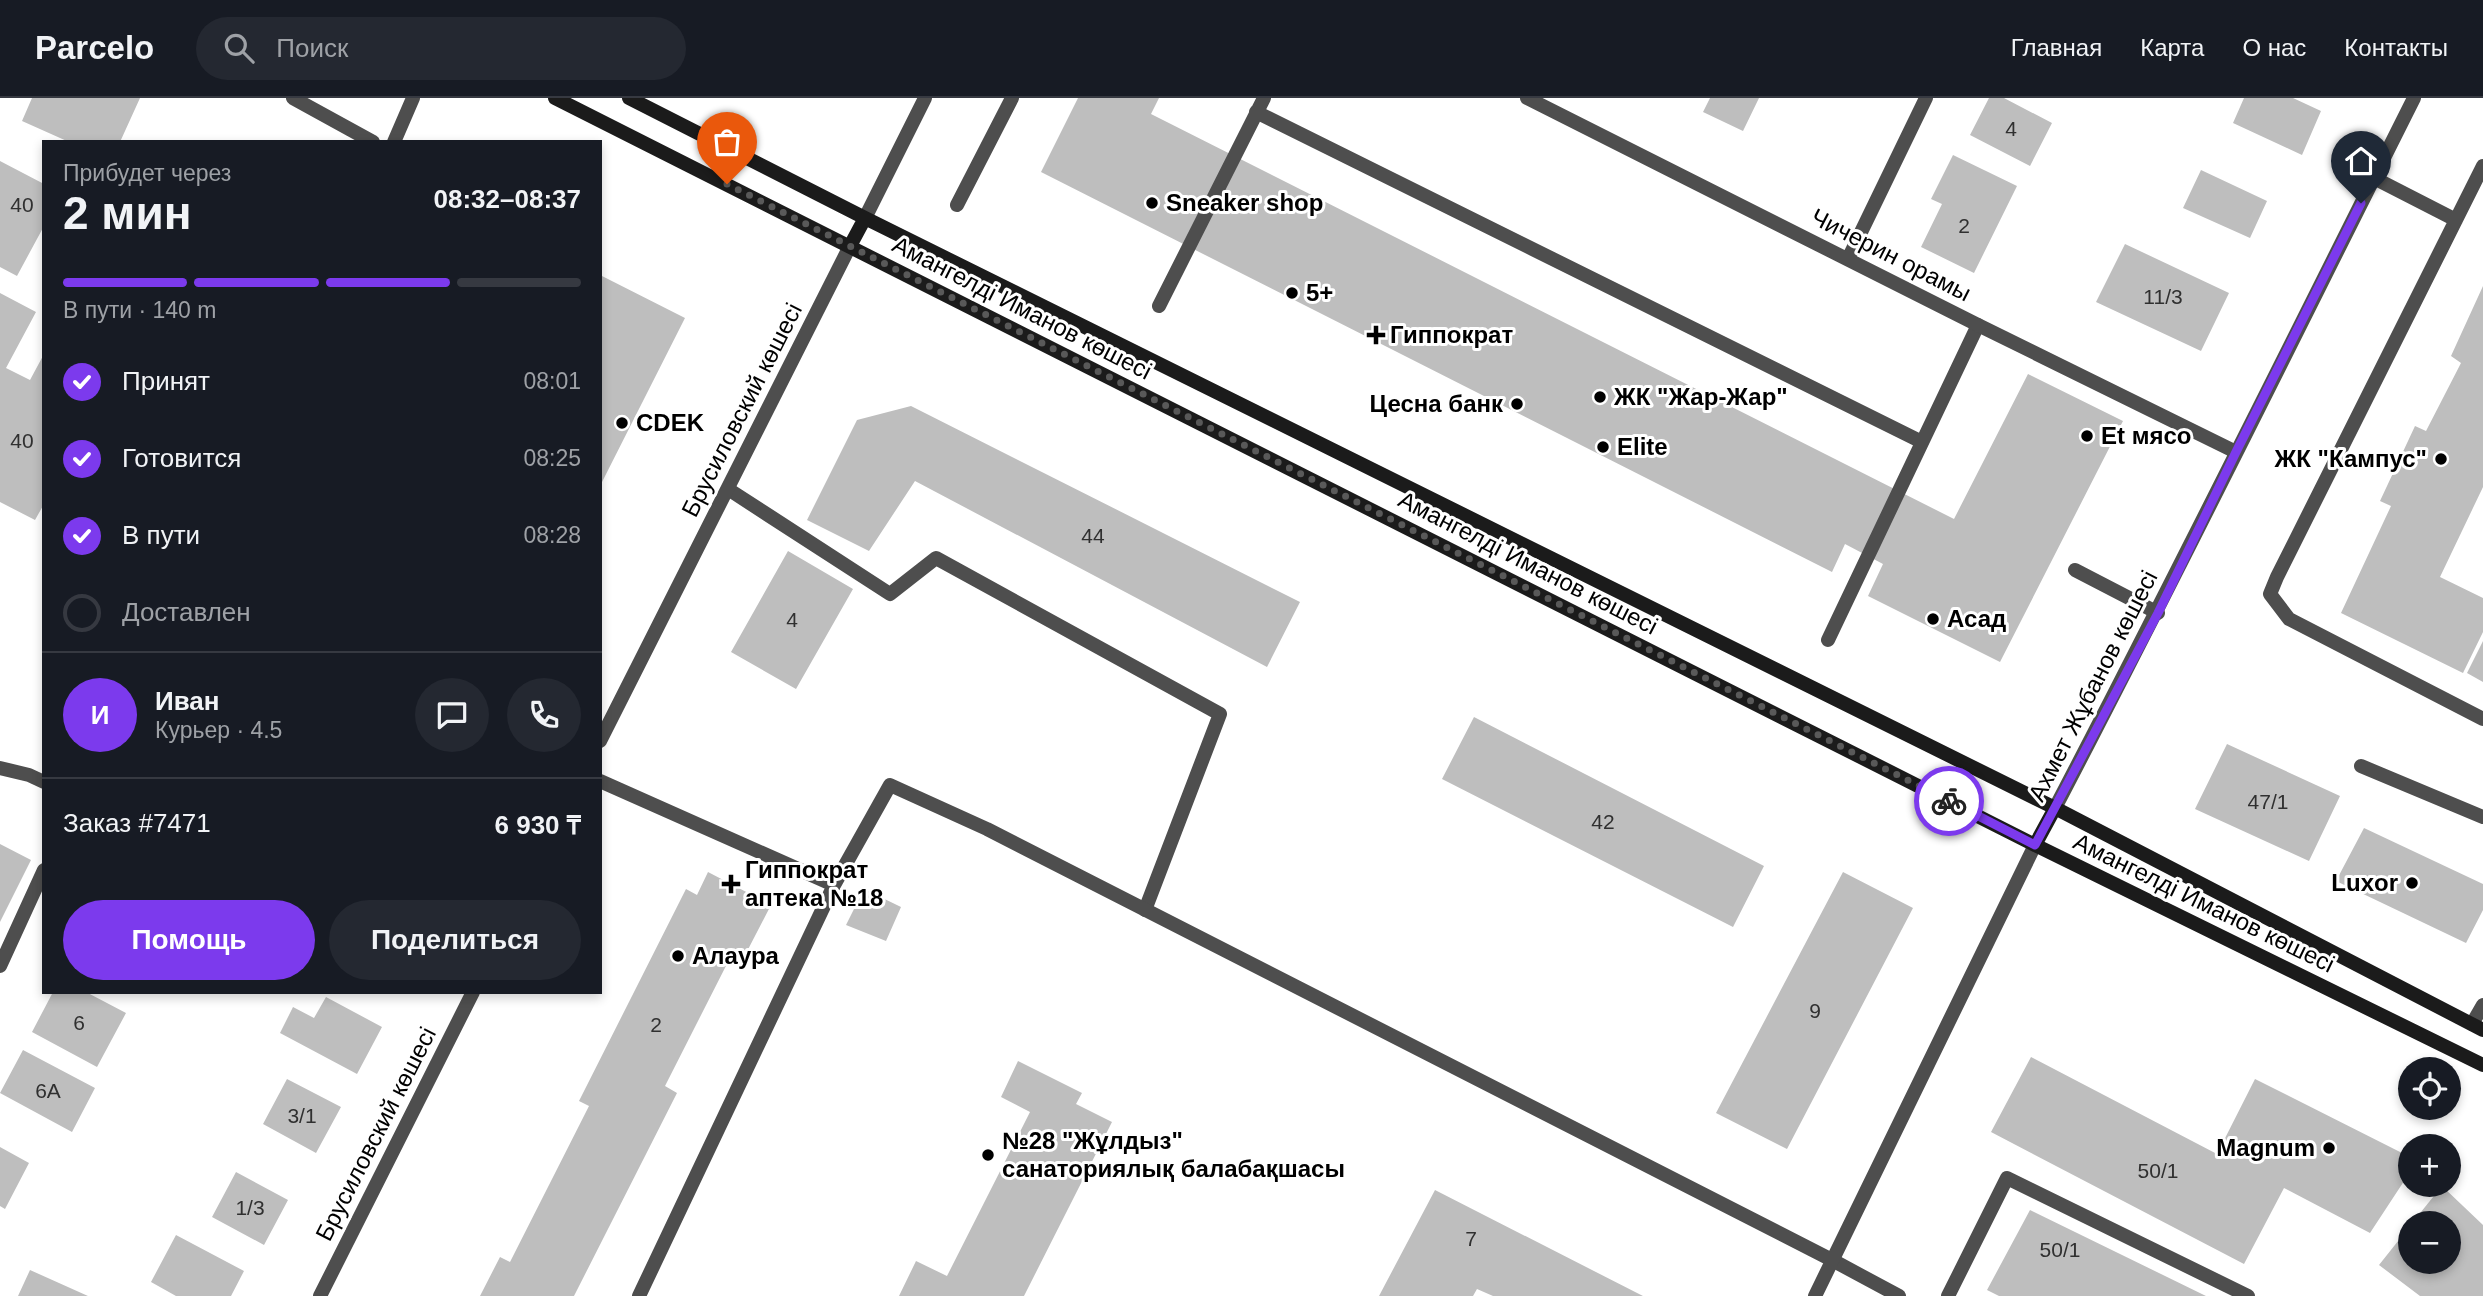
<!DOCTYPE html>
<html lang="ru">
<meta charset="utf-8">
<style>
:root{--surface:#171b24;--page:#242831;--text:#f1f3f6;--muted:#9ea1a6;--line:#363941;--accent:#7c3aed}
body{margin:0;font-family:Helvetica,sans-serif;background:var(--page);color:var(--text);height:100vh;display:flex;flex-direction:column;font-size:26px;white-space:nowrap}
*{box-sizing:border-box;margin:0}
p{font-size:23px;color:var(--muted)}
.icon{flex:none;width:38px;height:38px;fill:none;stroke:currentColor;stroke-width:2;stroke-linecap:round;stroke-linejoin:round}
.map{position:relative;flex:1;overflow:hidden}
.side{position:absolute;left:42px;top:42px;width:560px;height:854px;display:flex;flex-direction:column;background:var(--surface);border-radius:0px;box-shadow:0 4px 10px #0003}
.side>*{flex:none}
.fabs{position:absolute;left:2398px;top:959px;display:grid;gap:14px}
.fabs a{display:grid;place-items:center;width:63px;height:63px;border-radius:50%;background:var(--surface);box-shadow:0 4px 10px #0003;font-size:35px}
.pin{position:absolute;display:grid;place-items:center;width:60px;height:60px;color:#fff;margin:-72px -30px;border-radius:50% 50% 50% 0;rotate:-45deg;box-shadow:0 0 7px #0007}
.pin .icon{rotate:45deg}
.courier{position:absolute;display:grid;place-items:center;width:70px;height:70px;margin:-35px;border:5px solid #7c3aed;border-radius:50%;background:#fff;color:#222;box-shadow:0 2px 9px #0007}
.headline em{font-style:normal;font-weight:700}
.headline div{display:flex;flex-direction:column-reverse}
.headline{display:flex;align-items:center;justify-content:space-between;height:119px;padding:0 21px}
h1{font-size:46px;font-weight:700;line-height:52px}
.bar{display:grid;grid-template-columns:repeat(4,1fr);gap:10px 7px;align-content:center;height:84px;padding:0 21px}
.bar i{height:9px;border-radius:5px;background:var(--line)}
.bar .active{background:var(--accent)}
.bar p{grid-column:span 4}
.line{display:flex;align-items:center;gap:18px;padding:0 21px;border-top:2px solid var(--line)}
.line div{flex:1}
.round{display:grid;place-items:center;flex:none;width:74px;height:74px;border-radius:37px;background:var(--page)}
ol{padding:0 21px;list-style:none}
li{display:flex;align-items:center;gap:21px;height:77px}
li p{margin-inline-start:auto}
li .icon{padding:7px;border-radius:50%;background:var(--accent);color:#fff;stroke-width:4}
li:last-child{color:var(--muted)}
li i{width:38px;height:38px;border:4px solid var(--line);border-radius:50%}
.cta{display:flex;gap:14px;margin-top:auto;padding:14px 21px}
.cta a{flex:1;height:80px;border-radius:42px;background:var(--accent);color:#fff;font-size:28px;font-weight:700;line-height:80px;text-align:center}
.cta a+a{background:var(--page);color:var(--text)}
header{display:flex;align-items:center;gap:42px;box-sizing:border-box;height:98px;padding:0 35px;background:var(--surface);border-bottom:2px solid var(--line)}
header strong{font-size:33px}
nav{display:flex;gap:38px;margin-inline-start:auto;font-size:24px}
.search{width:490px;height:63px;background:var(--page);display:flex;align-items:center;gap:18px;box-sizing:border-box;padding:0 24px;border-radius:38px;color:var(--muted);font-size:26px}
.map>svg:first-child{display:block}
</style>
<header>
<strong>Parcelo</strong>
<div class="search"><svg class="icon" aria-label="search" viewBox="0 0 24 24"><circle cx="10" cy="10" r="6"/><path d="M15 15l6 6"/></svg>Поиск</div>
<nav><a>Главная</a><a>Карта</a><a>О нас</a><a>Контакты</a></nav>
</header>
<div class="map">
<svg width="2483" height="1198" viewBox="0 0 2483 1198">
<rect width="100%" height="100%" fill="#fff"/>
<path fill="#bebebe" d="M32,0H140L120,44H69L22,23Z
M1078,0H1159L1151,16L1954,421L2028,276L2123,323L2000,564L1868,498L1883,466L1845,446L1832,474L1041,74Z
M1710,0H1759L1743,33L1703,14Z
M1989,0H2004L2052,25L2030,68L1970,37Z
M2244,0H2293L2321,13L2302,57L2233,25Z
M1953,57L2017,88L1974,175L1921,149L1942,106L1931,101Z
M0,63L44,86V128L17,178L0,169Z
M2201,72L2267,103L2250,140L2183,110Z
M2125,146L2229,195L2201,253L2096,204Z
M600,177L685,220L600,388Z
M2483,188V389L2440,479L2483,500V534L2463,575L2341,515L2391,408L2380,403L2415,328L2426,333L2461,265L2451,258Z
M0,195L36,214L6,270L30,282L44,256V406L35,422L0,404Z
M911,308L1300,504L1267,569L915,383L869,453L807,422L857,322Z
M788,453L853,491L796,591L731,554Z
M2483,543V584L2467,575Z
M1474,619L1764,768L1733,829L1442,681Z
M2227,646L2340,698L2309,763L2195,711Z
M2364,730L2483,786V812L2466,845L2336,783Z
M0,746L31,762L0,824Z
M708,774L771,807L741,865L730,860L665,988L677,995L574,1198H480L500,1159L510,1164L589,1008L579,1003L686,791L697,797Z
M1843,774L1913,810L1787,1051L1716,1015Z
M864,791L901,809L886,843L846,827Z
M53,894H86L126,915L97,969L32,934Z
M326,899L382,929L357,976L280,935L293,909L314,920Z
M23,952L95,990L72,1034L0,995Z
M2031,959L2217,1056L2255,981L2410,1059V1074L2370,1135L2284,1090L2244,1166L1991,1034Z
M1018,963L1082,995L1076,1006L1112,1024L1024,1198H899L916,1163L947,1178L1030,1014L1001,999Z
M287,981L341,1009L316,1055L263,1026Z
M0,1049L29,1065L5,1111L0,1108Z
M236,1074L288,1102L264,1147L212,1119Z
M2442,1088L2483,1127V1198H2420L2379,1167L2410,1128V1164H2448V1125H2412Z
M1435,1092L1643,1198H1493L1477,1191L1473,1198H1379Z
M2030,1112L2206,1198H1999L1987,1192Z
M176,1137L244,1173L231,1198H176L151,1184Z
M30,1172L88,1198H18Z"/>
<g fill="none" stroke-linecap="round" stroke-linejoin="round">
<path stroke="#4e4e4e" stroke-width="14" d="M293,0L373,44
M1256,14L1922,344
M957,107L1012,0
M1159,208L1264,0
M728,391L890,496L936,460L1220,616L1145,812
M2075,472L2158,515
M1828,542L1978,227
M2361,668L2483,719
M600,683L834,787L639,1198
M1832,1162L1899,1198
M1948,1198L2007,1080L2248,1198"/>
<path stroke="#4e4e4e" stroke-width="14" d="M1527,0L1978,227L2236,354
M394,44L413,0
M2483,68L2277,479L2270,496L2289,521L2483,621
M2374,80L2456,122
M865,120L925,0
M1848,161L1926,0
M600,643L850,148
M0,670L29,677L44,684
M2055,710C2178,475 2295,237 2414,0
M834,787L890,687L987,731L1832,1162
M0,868L44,772
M2472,926L2483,907
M320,1198L473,894
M1815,1198L2035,747"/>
<path stroke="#1b1b1b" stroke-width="14" d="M555,0L2035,747L2483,967
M629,0L865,120L2055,710L2483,932
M850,148L865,120
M2035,747L2055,710"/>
</g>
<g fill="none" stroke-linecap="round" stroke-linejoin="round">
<path stroke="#595959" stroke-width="7" stroke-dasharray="0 12.6" d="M727,86L1949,703"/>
<path stroke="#7c3aed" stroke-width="9" d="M1949,703L2035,747L2158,515L2236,354L2361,105"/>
</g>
<g fill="#000" stroke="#fff" stroke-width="2.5">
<circle cx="1152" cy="105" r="7"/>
<circle cx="1292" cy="195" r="7"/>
<path d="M1372.5 226.5h7v7h7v7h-7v7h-7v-7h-7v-7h7z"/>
<circle cx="1600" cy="299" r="7"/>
<circle cx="1517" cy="306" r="7"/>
<circle cx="622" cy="325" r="7"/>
<circle cx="2087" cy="338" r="7"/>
<circle cx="1603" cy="349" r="7"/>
<circle cx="2441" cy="361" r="7"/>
<circle cx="1933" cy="521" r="7"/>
<circle cx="2412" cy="785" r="7"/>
<path d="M727.5 775.5h7v7h7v7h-7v7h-7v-7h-7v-7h7z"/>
<circle cx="678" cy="858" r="7"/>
<circle cx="2329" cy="1050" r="7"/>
<circle cx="988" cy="1057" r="7"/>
</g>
<g text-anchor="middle" stroke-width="6" stroke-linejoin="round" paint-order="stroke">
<g font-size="21" fill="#303030">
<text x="2011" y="38">4</text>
<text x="22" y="114">40</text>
<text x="1964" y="135">2</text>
<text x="2163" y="206">11/3</text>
<text x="22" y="350">40</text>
<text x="1093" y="445">44</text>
<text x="792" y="529">4</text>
<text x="2268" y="711">47/1</text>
<text x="1603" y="731">42</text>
<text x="1815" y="920">9</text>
<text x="79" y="932">6</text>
<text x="656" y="934">2</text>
<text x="48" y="1000">6А</text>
<text x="302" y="1025">3/1</text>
<text x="2158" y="1080">50/1</text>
<text x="250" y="1117">1/3</text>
<text x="1471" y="1148">7</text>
<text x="2060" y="1159">50/1</text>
</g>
<g font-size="24" font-weight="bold" fill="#000" stroke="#fff" text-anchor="start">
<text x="1166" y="113">Sneaker shop</text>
<text x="1306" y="203">5+</text>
<text x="1390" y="245">Гиппократ</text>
<text x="1614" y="307">ЖК "Жар-Жар"</text>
<text x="1503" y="314" text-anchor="end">Цесна банк</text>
<text x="636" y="333">CDEK</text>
<text x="2101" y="346">Et мясо</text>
<text x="1617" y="357">Elite</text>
<text x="2427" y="369" text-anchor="end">ЖК "Кампус"</text>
<text x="1947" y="529">Асад</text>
<text x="745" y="780">Гиппократ<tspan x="745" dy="28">аптека №18</tspan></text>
<text x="2398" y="793" text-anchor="end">Luxor</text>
<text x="692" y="866">Алаура</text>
<text x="1002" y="1051">№28 "Жұлдыз"<tspan x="1002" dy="28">санаториялық балабақшасы</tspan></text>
<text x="2315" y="1058" text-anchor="end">Magnum</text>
</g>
<g font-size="24" fill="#000" stroke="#fff">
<text transform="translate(1891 157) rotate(27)" y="8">Чичерин орамы</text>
<text transform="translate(1022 210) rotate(27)" y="8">Амангелді Иманов көшесі</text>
<text transform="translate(742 312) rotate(-63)" y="8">Брусиловский көшесі</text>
<text transform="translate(1528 465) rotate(27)" y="8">Амангелді Иманов көшесі</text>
<text transform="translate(2093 588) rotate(-63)" y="8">Ахмет Жұбанов көшесі</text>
<text transform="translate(2204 805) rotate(26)" y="8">Амангелді Иманов көшесі</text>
<text transform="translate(376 1036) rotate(-63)" y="8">Брусиловский көшесі</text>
</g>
</g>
</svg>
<div class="fabs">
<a><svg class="icon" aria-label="locate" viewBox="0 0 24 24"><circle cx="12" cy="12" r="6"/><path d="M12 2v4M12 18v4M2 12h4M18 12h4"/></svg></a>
<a>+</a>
<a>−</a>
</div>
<div class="pin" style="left:727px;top:86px;background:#ea580c"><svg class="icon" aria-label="bag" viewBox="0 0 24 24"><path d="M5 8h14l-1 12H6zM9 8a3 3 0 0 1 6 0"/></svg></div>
<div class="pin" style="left:2361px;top:105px;background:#1f2937"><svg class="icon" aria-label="home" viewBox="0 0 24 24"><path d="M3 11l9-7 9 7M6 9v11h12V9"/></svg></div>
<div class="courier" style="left:1949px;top:703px"><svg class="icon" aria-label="bike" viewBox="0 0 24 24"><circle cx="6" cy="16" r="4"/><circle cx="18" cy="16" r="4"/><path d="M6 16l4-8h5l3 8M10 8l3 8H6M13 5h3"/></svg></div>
<section class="side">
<div class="headline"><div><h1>2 мин</h1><p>Прибудет через</p></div><em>08:32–08:37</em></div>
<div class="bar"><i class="active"></i><i class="active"></i><i class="active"></i><i></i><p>В пути · 140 m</p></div>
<ol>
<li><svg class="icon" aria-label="check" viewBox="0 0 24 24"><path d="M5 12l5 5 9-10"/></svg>Принят<p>08:01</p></li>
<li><svg class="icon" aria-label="check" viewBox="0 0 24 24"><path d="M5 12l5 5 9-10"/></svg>Готовится<p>08:25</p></li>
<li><svg class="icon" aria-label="check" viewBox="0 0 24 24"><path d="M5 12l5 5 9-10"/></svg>В пути<p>08:28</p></li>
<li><i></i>Доставлен</li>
</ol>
<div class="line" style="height:126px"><b class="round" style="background:var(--accent);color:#fff">И</b><div><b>Иван</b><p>Курьер · 4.5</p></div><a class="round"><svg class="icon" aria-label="chat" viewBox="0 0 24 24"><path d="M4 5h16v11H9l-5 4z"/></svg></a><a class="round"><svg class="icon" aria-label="phone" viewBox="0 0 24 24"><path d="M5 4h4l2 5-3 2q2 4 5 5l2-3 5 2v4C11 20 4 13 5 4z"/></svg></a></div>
<div class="line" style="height:91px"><div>Заказ #7471</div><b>6 930 ₸</b></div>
<div class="cta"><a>Помощь</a><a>Поделиться</a></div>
</section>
</div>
